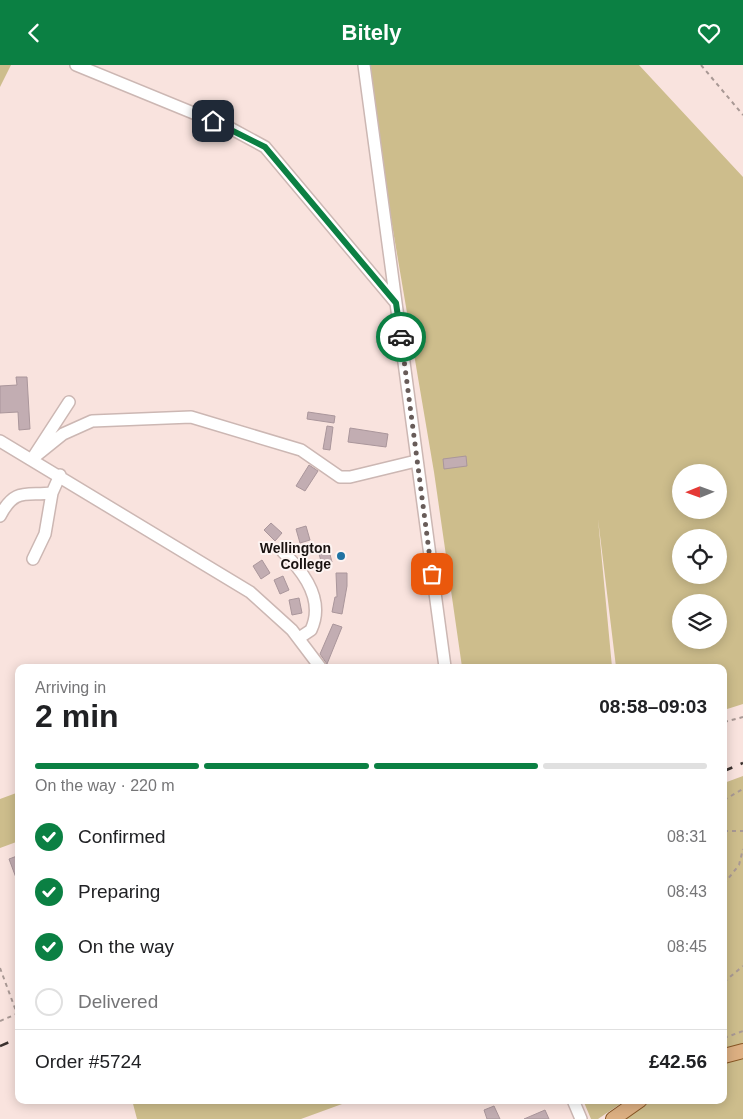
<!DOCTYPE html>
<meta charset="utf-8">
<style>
:root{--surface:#fff;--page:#f6f6f6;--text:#202124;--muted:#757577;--line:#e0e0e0;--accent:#0b8043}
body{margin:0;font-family:Arial,sans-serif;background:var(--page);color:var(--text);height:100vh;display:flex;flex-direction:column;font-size:19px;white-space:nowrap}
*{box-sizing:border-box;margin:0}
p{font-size:16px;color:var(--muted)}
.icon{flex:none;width:28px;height:28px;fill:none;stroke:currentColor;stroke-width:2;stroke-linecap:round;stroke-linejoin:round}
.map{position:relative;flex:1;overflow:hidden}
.drawer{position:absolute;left:15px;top:599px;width:712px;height:440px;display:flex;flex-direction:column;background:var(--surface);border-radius:10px;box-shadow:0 2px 12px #0003}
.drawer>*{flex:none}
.needle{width:32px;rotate:269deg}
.fabs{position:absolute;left:672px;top:399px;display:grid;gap:10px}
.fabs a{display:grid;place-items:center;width:55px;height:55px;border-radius:50%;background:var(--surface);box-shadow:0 2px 12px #0003;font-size:25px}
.pin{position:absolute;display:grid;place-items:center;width:42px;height:42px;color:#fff;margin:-21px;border-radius:10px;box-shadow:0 2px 8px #0006}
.courier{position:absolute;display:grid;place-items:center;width:50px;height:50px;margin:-25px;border:4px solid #0b8043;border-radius:50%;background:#fff;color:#222;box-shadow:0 1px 6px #0007}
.summary em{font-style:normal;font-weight:600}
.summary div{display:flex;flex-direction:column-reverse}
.summary{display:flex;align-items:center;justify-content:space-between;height:85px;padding:0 20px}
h1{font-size:32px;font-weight:600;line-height:38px}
.bar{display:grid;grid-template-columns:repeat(4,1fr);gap:8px 5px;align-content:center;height:60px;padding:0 20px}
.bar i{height:6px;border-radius:4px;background:var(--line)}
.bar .current{background:var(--accent)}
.bar p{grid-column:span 4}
.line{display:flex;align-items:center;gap:12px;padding:0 20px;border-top:1px solid var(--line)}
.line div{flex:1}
ol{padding:0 20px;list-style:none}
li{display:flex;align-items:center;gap:15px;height:55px}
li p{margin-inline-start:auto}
li .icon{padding:5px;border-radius:50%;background:var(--accent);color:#fff;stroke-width:4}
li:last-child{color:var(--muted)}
li i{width:28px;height:28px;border:2px solid var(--line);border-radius:50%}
header{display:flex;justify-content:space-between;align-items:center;height:65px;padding:0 20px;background:var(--accent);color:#fff;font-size:22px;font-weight:600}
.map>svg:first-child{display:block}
</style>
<header><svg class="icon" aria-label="back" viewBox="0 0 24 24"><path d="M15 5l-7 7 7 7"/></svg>Bitely<svg class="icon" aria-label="heart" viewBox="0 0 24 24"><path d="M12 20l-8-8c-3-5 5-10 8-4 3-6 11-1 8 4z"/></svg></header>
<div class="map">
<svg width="743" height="1054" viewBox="0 0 743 1054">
<rect width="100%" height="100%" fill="#f9e3de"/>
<path fill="#cdbd8c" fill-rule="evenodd" d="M0,0H11L0,22Z
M365,0H639L743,112V639L724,645V602H616L598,454L612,602H462L434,407ZM681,408H719V445H681ZM681,472H719V510H681ZM681,538H719V575H681Z
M743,711V979L724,983V718Z
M19,727V776L0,783V734Z
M743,986V1054H613L640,1035H724V991Z
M132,1035H353L301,1054H137Z
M583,1035H626L598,1054H591Z"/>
<path fill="#c2adb2" stroke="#aa969b" d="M16,312H27L30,364L19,365L18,347L0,348V321L17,320Z
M308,347L335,351L334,358L307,354Z
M327,361L333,362L330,385L323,384Z
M350,363L388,369L386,382L348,377Z
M466,391L467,401L444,404L443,394Z
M309,400L318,406L305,426L296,421Z
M271,458L282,468L275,476L264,465Z
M306,461L310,475L300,478L296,464Z
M328,482L332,497L322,500L318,485Z
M262,495L270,508L261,514L253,501Z
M336,508H347V521L342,549L332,547L335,532H337Z
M283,511L289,525L280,529L274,515Z
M299,533L302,548L292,550L289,535Z
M333,559L342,562L327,599L320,589Z
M17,791L19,797L18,818L9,794Z
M494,1041L500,1054H487L484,1045Z
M545,1045L549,1054H524Z"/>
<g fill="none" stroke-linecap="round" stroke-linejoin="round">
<g stroke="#ccb7b3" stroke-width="14">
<path id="minor" d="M76,0L230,63L265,82L396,238
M364,0L445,602
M69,337L32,394L63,369L92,356L191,352L301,385L340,412H350L416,396
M0,376L250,527L292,565L320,602
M0,451C15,422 26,431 52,428
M283,487C304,507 325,535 311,565L299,573
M33,494L45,469L52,428L60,410
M573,1035L581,1054"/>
</g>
<g stroke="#885624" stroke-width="16">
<path id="major" d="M724,991L743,986
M613,1054L640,1035"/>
</g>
<path stroke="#a89894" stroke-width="2" stroke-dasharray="4 4" stroke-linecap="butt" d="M701,0L743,50
M724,657L743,652
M724,735L743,724
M724,766H743
M724,819L739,800L743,784
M0,903L19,954
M724,917L743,901
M0,956L19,948
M724,973L743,966"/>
<use href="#minor" stroke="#fff" stroke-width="11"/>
<use href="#major" stroke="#dcaf82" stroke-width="14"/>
<path stroke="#3b322f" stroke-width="2.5" stroke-dasharray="9 9" stroke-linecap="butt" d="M724,706L743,698
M0,981L19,973"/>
</g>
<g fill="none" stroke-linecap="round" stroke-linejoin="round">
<path stroke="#685c59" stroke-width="5" stroke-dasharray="0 9" d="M401,272L432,509"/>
<path stroke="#0b8043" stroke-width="6" d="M213,56L265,82L396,238L401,272"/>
</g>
<circle fill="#2073a3" stroke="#fdf4f2" stroke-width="2" cx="341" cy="491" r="5"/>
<g text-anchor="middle" stroke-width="4" stroke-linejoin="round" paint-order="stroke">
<g font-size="14" font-weight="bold" fill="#1a1311" stroke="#fdf4f2" text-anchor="end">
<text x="331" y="488">Wellington<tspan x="331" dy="16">College</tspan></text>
</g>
</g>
</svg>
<div class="fabs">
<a><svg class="needle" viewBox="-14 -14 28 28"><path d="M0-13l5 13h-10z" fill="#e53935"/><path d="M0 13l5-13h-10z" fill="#757577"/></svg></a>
<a><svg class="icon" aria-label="locate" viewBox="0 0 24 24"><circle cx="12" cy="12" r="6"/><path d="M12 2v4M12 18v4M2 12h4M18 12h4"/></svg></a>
<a><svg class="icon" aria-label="layers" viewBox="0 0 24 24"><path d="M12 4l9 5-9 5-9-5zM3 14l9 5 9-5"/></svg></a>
</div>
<div class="pin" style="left:432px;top:509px;background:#ea580c"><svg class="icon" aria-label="bag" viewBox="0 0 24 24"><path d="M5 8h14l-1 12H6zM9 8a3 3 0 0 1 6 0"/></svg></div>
<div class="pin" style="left:213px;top:56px;background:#1f2937"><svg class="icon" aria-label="home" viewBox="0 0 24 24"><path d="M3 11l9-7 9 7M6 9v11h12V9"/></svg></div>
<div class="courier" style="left:401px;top:272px"><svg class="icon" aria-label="car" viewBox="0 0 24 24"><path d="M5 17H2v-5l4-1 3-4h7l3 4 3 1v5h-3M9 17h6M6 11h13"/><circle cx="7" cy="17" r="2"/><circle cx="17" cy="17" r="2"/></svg></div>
<section class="drawer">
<div class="summary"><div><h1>2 min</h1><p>Arriving in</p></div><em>08:58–09:03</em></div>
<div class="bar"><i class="current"></i><i class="current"></i><i class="current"></i><i></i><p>On the way · 220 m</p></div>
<ol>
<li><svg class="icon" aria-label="check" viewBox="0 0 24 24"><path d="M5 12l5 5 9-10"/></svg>Confirmed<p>08:31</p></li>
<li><svg class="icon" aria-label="check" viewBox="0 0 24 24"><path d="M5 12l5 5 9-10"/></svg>Preparing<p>08:43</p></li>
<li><svg class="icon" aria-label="check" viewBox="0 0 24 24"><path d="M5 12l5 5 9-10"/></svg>On the way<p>08:45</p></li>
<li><i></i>Delivered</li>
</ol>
<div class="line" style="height:65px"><div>Order #5724</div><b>£42.56</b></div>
</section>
</div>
